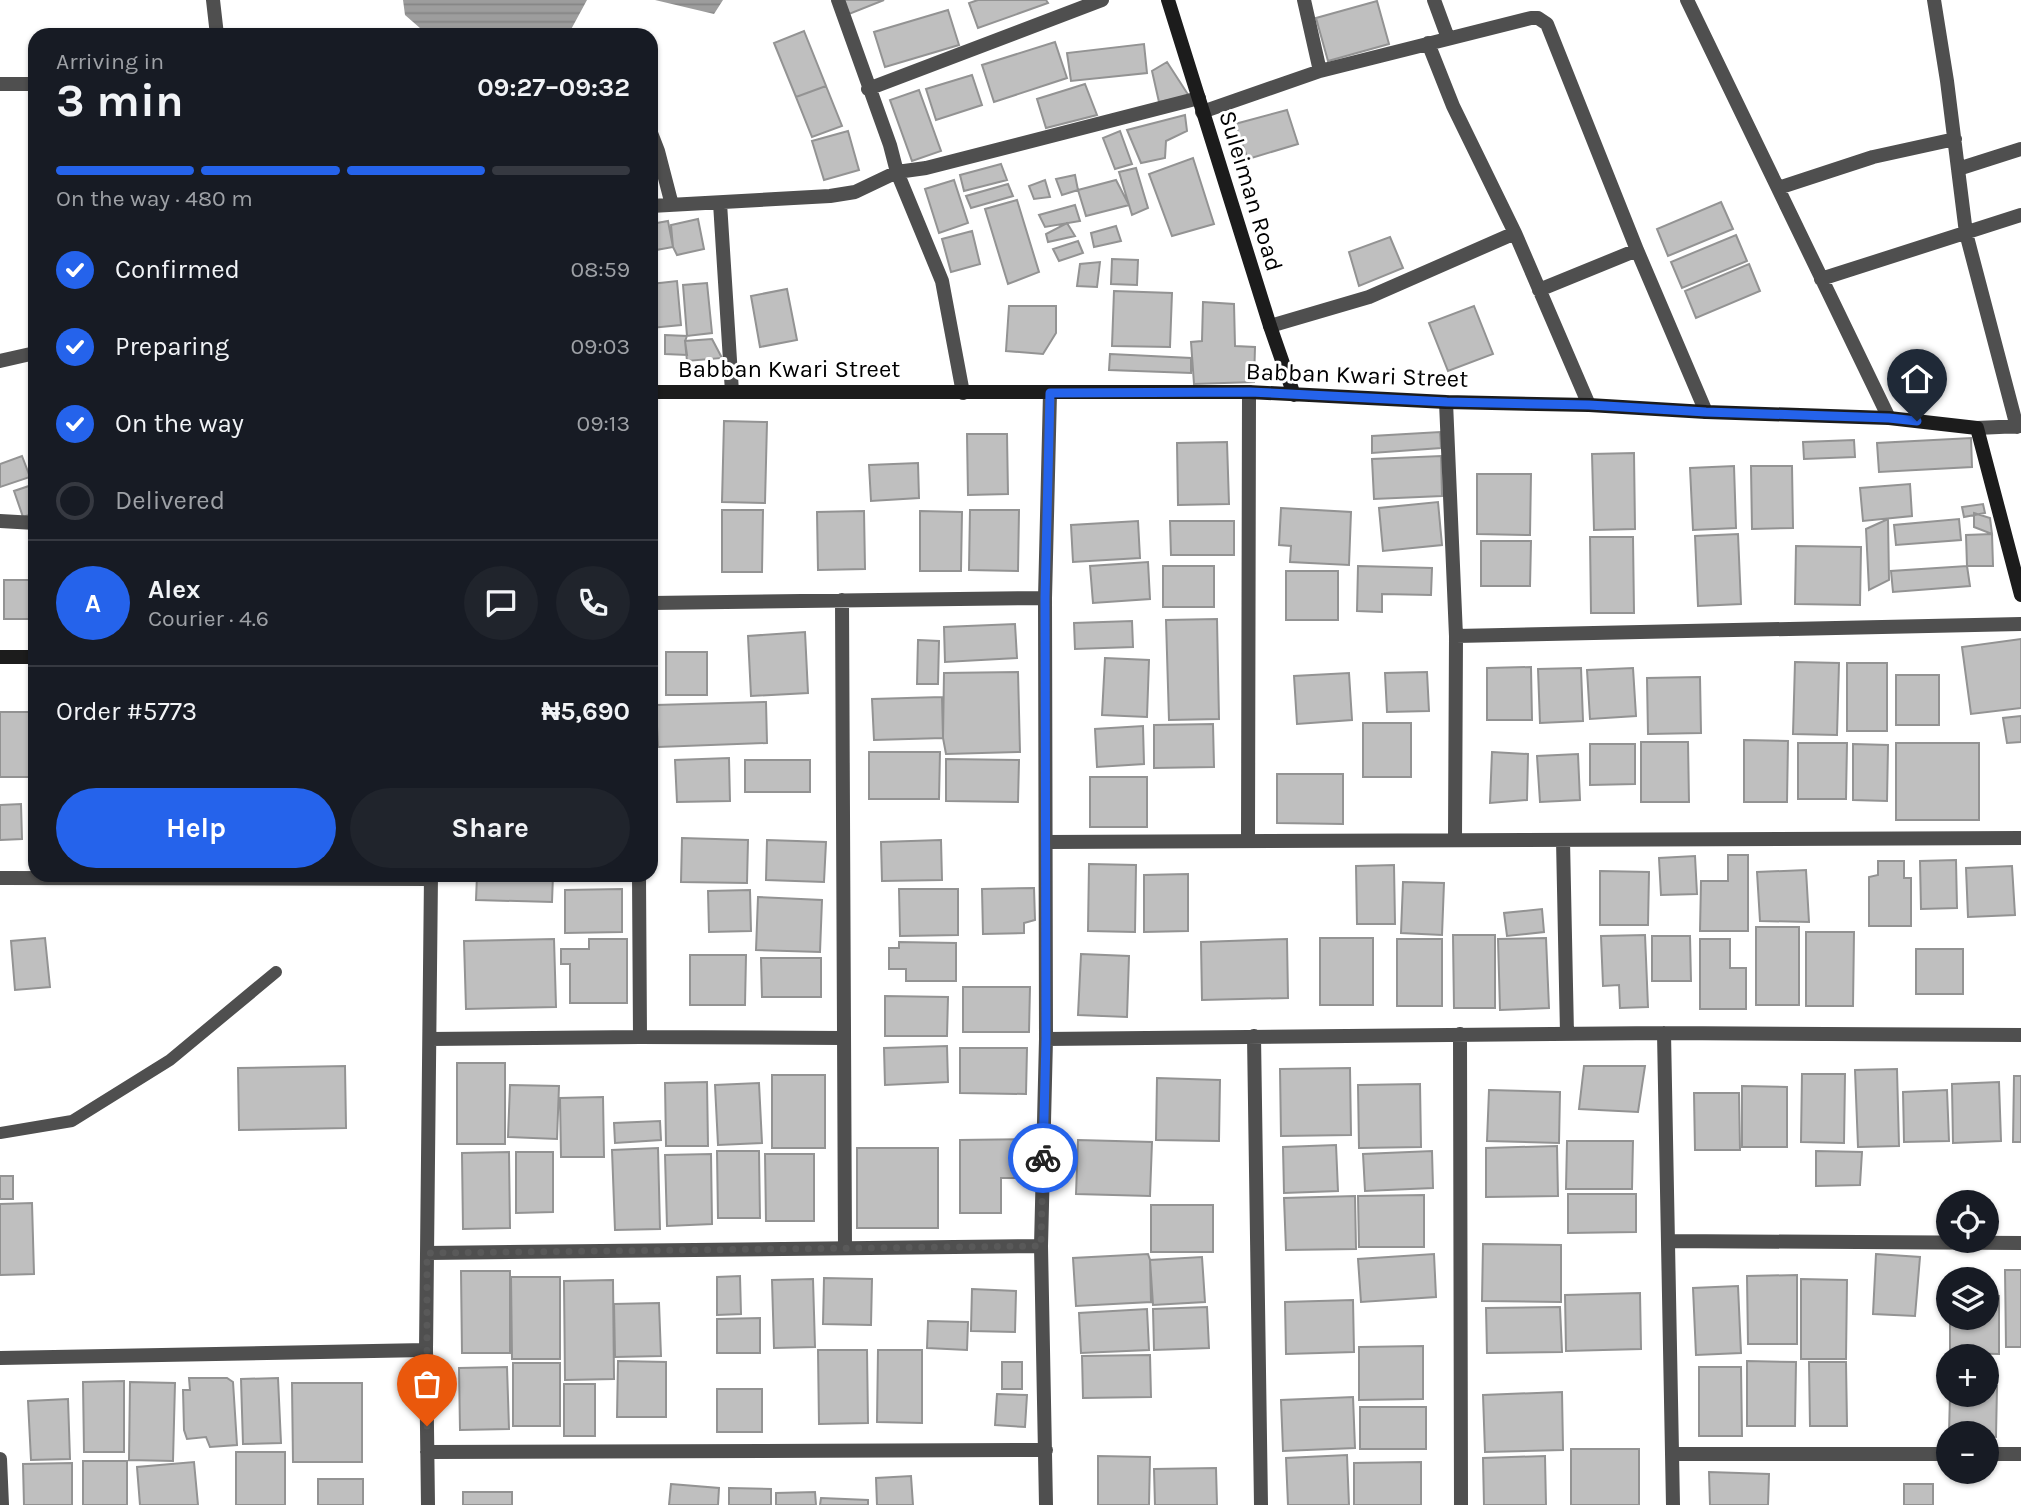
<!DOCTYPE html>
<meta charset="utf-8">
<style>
:root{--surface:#171b24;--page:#20242c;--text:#f1f3f6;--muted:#9ea1a6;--line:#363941;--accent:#2563eb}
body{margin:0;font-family:Karla,sans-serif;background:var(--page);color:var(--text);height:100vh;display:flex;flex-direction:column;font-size:26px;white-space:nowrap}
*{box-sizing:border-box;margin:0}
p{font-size:23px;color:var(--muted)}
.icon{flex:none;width:38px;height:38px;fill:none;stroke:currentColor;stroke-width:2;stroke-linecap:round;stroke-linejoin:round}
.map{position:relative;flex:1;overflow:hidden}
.sheet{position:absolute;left:28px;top:28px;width:630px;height:854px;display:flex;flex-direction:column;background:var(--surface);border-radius:21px;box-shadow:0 2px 5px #0004}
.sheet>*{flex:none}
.fabs{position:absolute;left:1936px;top:1190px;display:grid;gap:14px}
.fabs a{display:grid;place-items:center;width:63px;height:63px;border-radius:50%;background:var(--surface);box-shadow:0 2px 5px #0004;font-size:35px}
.pin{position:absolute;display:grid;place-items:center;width:60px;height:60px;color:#fff;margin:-72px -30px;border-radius:50% 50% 50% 0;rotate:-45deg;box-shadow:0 0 7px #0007}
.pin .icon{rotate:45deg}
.courier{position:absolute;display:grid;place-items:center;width:70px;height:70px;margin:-35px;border:5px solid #2563eb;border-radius:50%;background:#fff;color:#222;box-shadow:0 2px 9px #0007}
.overview em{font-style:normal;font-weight:700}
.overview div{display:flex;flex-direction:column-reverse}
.overview{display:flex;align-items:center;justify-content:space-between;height:119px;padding:0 28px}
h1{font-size:46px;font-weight:700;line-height:52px}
.bar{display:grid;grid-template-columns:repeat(4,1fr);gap:10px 7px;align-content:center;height:84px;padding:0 28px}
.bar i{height:9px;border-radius:5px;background:var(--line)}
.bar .active{background:var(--accent)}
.bar p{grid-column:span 4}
.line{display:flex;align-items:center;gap:18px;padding:0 28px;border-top:2px solid var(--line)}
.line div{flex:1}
.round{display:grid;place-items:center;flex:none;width:74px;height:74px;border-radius:37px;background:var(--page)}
ol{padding:0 28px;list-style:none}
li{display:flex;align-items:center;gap:21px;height:77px}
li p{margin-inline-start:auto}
li .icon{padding:7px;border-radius:50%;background:var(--accent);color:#fff;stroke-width:4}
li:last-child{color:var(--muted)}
li i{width:38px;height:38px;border:4px solid var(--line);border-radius:50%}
.primary-button{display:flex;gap:14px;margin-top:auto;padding:14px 28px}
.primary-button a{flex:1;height:80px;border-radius:42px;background:var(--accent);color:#fff;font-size:28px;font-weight:700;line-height:80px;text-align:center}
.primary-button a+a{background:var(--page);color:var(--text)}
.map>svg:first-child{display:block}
</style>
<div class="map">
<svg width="2021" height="1505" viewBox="0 0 2021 1505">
<defs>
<pattern id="water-rules" width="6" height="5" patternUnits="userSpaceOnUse" patternTransform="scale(1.75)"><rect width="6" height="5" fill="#9d9d9d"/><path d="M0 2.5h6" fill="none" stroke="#858585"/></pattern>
</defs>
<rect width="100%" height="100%" fill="#fff"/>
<path fill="url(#water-rules)" d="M403,0H587L568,35H469L464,32L465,35H428L405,15Z
M655,0H723L714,14Z"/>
<path fill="#bfbfbf" stroke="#939393" stroke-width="2" d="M843,0H884L849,14Z
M978,0H1046L1048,3L978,28L969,3Z
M1377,1L1389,44L1328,61L1316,18Z
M948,10L959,45L885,67L874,32Z
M804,31L826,86L796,97L774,43Z
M1055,42L1067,78L994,102L982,65Z
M1144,44L1147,73L1071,81L1067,53Z
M1167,62L1189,96L1159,102L1152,71Z
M972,75L982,105L936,120L926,89Z
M1085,84L1097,115L1046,128L1037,99Z
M826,86L842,126L812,137L796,97Z
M919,90L941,151L912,161L890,100Z
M1287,110L1298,144L1248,159L1235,124Z
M1185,115L1187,131L1166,141L1165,158L1141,163L1127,130Z
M848,131L859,170L824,180L812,141Z
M1120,131L1132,164L1115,169L1103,138Z
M1193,158L1214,224L1172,236L1149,174Z
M1001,164L1007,180L964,191L960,175Z
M1136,168L1148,208L1132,215L1119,172Z
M1075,175L1078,190L1062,195L1056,179Z
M954,180L968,223L939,233L925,189Z
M1045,180L1050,197L1034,199L1029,186Z
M1116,180L1129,205L1086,216L1078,190Z
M1008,184L1013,196L971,208L966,196Z
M1017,200L1039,272L1008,284L985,209Z
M1721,202L1733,229L1668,256L1657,229Z
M1075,205L1080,221L1045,227L1039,215Z
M698,219L704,249L677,255L673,247L671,225Z
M668,221L673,247L656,250L651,224Z
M1067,223L1075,236L1048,242L1046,234Z
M1116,226L1121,241L1094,247L1091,233Z
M972,231L980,264L951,272L942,239Z
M1736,235L1747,261L1682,288L1671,262Z
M1390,237L1403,268L1359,286L1349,252Z
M1078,241L1083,253L1059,261L1053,249Z
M1112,259L1138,260L1137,285L1111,284Z
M1100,262L1097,287L1077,286L1080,264Z
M1749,264L1760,291L1696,318L1685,291Z
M677,281L681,325L651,328V284Z
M707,283L712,333L687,336L683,285Z
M787,289L797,340L760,347L751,296Z
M1114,291L1172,293L1170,347L1112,346Z
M1203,302L1234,304L1235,346L1255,347L1254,382L1194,384L1191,342L1202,341Z
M1009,306H1056V333L1043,354L1006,351Z
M1474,306L1493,354L1448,371L1429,323Z
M665,335L687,336L685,341L687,355L665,354Z
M712,339L722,358L687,361L685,341Z
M1110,354L1191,358V373L1109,370Z
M724,421L767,422L765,503L722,502Z
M1440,432L1441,448L1372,453V436Z
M967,434H1007L1008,494L968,495Z
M1971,438L1972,467L1879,472L1877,443Z
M1854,440L1855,457L1804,459L1803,442Z
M1227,442L1229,504L1178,505L1177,443Z
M1634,453L1635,529L1594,530L1592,454Z
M22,456L30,477L0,487V464Z
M1441,456L1442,496L1374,499L1372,459Z
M918,463L919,498L871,501L869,465Z
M1734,466L1736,528L1693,530L1690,468Z
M1751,466H1792L1793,528L1752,529Z
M1477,474H1531L1530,535L1477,534Z
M35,484V513L23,517L14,491Z
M1910,484L1912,516L1863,521L1860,488Z
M1438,502L1442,545L1383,551L1379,508Z
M1983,504L1985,513L1964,517L1962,507Z
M1281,508L1351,512L1349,565L1290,562L1291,546L1279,545Z
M722,510H763L762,572H722Z
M970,510H1019L1018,571L969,570Z
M864,511L865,569L818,570L817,512Z
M920,511L962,512L961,571H920Z
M1974,513L1990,518L1992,534L1974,527Z
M1888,519L1889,580L1869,590L1866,529Z
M1959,519L1961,540L1896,545L1894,525Z
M1138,521L1140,558L1073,562L1071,525Z
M1170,521H1234V555H1171Z
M1738,534L1741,604L1698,606L1695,536Z
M1992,534L1993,566H1967L1966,535Z
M1590,537H1633L1634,613H1591Z
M1481,541H1531L1530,586H1481Z
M1796,546L1861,547L1860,605L1795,604Z
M1148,562L1150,599L1093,603L1090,566Z
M1163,566H1214V607H1163Z
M1358,566L1432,568L1431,595L1382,594V612L1357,611Z
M1967,566L1970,586L1893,592L1891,571Z
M1286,571H1338V620H1286Z
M4,580H35V619H4Z
M1217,619L1219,719L1169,720L1166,620Z
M1132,621L1133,647L1075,649L1074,623Z
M1015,624L1017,658L945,662L944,627Z
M805,632L808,693L751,696L748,636Z
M2021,639V708L1971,714L1962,647Z
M918,640L939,641L938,684H917Z
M666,652H707V695H666Z
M1105,658L1149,660L1147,717L1102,715Z
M1795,662L1839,663L1837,735L1793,734Z
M1847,663H1887V731H1847Z
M1531,667L1532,720H1487V668Z
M1581,668L1583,721L1540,723L1538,669Z
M1633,668L1636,716L1590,719L1587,670Z
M1018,672L1020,752L946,754L943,738L944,673Z
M1427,672L1429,711L1387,712L1385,673Z
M1349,673L1352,720L1297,724L1294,676Z
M1896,675H1939V725H1896Z
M1700,677L1701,733L1648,734L1647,678Z
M942,697L943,738L874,740L872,699Z
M766,702L767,743L658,747L656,705Z
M0,712H31L30,777H0Z
M2021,716V742L2007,743L2003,718Z
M1363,723H1411V777H1363Z
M1213,724L1214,767L1154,768V725Z
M1143,726L1144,764L1097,767L1095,729Z
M1744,740L1788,741L1787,802H1744Z
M1641,742H1688L1689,802H1641Z
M1798,743H1847L1846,799H1798Z
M1896,743H1979V820H1896Z
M1590,744H1635V784L1590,785Z
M1853,744L1888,745L1887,801L1853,800Z
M869,752H940L939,799H869Z
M1492,752L1528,754L1527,800L1490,803Z
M1578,754L1580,800L1540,802L1537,756Z
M729,758L730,801L677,802L675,760Z
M946,759L1019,760L1018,802L946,801Z
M745,760H810V792H745Z
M1277,774H1343V824L1277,823Z
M1090,777H1147V827H1090Z
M21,804L22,839L0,840V805Z
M682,838L748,840L747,883L681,882Z
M767,840L826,842L824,882L766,880Z
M941,840L942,880L882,881L881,842Z
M1728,855H1748V931H1700L1701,881H1728Z
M1695,856L1697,894L1661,895L1659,858Z
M1956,860L1957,908L1921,909L1920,861Z
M1878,861H1904V878H1911V926H1869V877L1878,875Z
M1089,864L1136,865L1135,932L1088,931Z
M1394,865L1395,924H1357L1356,866Z
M2012,866L2015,915L1968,917L1966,868Z
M1806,870L1809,922L1760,921L1757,872Z
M1600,871L1649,872L1648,925H1600Z
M1188,874V931L1144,932V875Z
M477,875H553L552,902L476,900Z
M1403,882L1444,883L1442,935L1401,933Z
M1034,888L1035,920L1024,923V933L983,934L982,889Z
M622,889V932L565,933V890Z
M899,889H958V935L900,936Z
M750,890L751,931L709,932L708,891Z
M758,897L822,900L820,952L756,950Z
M1542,909L1544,932L1507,936L1504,913Z
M1756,927H1799V1005H1756Z
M1806,932H1854L1853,1006H1806Z
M1453,935H1495V1008H1454Z
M1645,935L1648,1007L1620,1008L1619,985L1603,986L1601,936Z
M1652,936H1690L1691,981H1652Z
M45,938L50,987L15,990L11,941Z
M1320,938H1373V1005H1320Z
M1546,938L1549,1008L1500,1010L1498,939Z
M554,939L556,1007L466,1009L464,941Z
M589,939H627V1003H570V964H561V949H589Z
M1287,939L1288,998L1202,1000L1201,942Z
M1397,939H1442V1006H1397Z
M1700,939H1730V968H1746V1009H1700Z
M899,942L956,943V981H906V969H889V948H899Z
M1916,949H1963V994H1916Z
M1081,954L1129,956L1127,1017L1078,1015Z
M690,955H746L745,1005H690Z
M761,958H821V997H762Z
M963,987H1030L1029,1032H963Z
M885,996L948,997L947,1036H885Z
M947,1046L948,1082L885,1085L884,1048Z
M960,1048H1027L1026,1094L960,1093Z
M457,1063H505V1144H457Z
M345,1066L346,1128L239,1130L238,1068Z
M1584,1066H1645L1638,1112L1579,1109Z
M1350,1068L1351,1135L1281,1136L1280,1069Z
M1897,1069L1899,1146L1858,1147L1855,1070Z
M1802,1074H1845L1844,1143L1801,1142Z
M772,1075H825V1148H772Z
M2014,1076H2021V1142H2013Z
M1157,1078L1220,1080L1219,1141L1156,1140Z
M707,1082L708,1146H666L665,1083Z
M1999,1082L2001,1141L1953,1143L1952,1084Z
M759,1083L762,1143L718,1145L715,1085Z
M1420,1084L1421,1147L1359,1148L1358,1085Z
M510,1085L559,1086L557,1139L508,1137Z
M1742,1086L1787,1087V1147H1742Z
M1489,1090L1560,1092L1559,1143L1487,1141Z
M1947,1090L1949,1141L1904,1142L1903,1092Z
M1694,1093H1739L1740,1150H1695Z
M603,1097L604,1157H561L560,1098Z
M660,1121L661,1140L615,1143L614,1123Z
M1036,1139L1037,1178H1001V1213H960V1140Z
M1078,1140L1152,1142L1150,1196L1076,1194Z
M1567,1141H1633L1632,1189H1566Z
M1336,1145L1338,1191L1284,1193L1283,1147Z
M1557,1146L1558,1196L1486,1197V1148Z
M658,1148L660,1229L615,1230L612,1150Z
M857,1148H938V1228H857Z
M717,1151H759L760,1218H718Z
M1432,1151L1433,1188L1365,1191L1363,1154Z
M1816,1151L1862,1152L1860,1185L1816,1186Z
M509,1152L510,1228L463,1229L462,1153Z
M516,1152H553V1212L516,1213Z
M711,1154L712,1224L667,1226L665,1155Z
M765,1154H814V1221H766Z
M0,1176H13V1199H0Z
M1568,1194H1636V1232L1568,1233Z
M1424,1195V1247H1359L1358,1196Z
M1355,1196L1356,1249L1286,1250L1284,1198Z
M32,1203L34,1274L0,1275V1204Z
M1151,1205H1213V1252H1151Z
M1483,1244L1561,1245V1302L1482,1301Z
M1148,1254L1150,1260L1151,1302L1076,1306L1073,1258Z
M1434,1254L1436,1297L1361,1302L1358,1259Z
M1876,1254L1920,1257L1915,1316L1873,1314Z
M1202,1257L1205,1302L1153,1305L1150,1260Z
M2005,1270H2021V1347H2006Z
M461,1271H510V1353H462Z
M1797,1275V1344H1748L1747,1276Z
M740,1276L741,1314L717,1315V1277Z
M511,1277H560V1359H512Z
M824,1278L872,1279L871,1325L823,1324Z
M813,1279L815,1347L774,1348L772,1280Z
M1801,1279L1847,1280L1846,1359H1801Z
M613,1280L614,1379L565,1380L564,1281Z
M1738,1286L1741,1353L1696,1355L1693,1288Z
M972,1289L1016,1291L1015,1332L971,1331Z
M1640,1293L1641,1349L1566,1351L1565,1295Z
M1986,1295L1999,1296V1354L1950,1353V1318H1986Z
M1353,1300L1354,1352L1286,1354L1285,1302Z
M659,1303L661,1356L615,1357L614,1304Z
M1207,1307L1209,1348L1154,1350L1153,1309Z
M1560,1307L1562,1352L1487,1353L1486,1308Z
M1147,1309L1149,1350L1081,1353L1079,1313Z
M760,1318V1353H717V1319Z
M928,1321L968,1322L967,1350L927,1348Z
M1423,1346V1399L1359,1400V1347Z
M818,1350H867L868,1423L819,1424Z
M878,1350H922V1423L877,1422Z
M1150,1355L1151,1397L1083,1398L1082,1356Z
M618,1361L666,1362V1417H617Z
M1747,1361L1796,1362L1795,1426H1747Z
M1002,1362H1022V1389H1002Z
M1809,1362H1846L1847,1426H1810Z
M513,1363H560V1426H513Z
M507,1367L509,1429L460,1430L459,1368Z
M1699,1367H1741L1742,1436H1699Z
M189,1378H227L233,1382L237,1445L210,1447L206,1437L187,1439L184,1430L183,1390H190Z
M278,1378L281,1443L243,1444L241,1379Z
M124,1381V1452H84L83,1382Z
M130,1382L175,1383L173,1461L129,1460Z
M292,1383H362V1462H293Z
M564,1384H595V1436H564Z
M1986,1385L1997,1386L1996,1437L1986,1436V1433H1949L1950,1395H1986Z
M717,1389H762V1432H717Z
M1562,1392L1563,1450L1485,1452L1483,1395Z
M997,1394L1027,1395L1025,1427L995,1425Z
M1353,1397L1355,1448L1283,1451L1281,1400Z
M68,1399L70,1459L31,1460L28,1401Z
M1360,1407H1426V1449H1360Z
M1571,1449H1639V1505H1571Z
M236,1452H285V1505H236Z
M1347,1455L1349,1505H1288L1286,1458Z
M1098,1456L1150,1457L1149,1505H1098Z
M1545,1456L1546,1505H1484L1483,1458Z
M83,1461H127V1505H83Z
M194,1462L198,1505H140L137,1467Z
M1421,1462V1505H1354V1463Z
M72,1463V1505H24L23,1464Z
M1216,1468L1217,1505H1155L1154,1469Z
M1709,1472L1769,1474L1768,1505H1710Z
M911,1476L913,1505H877L876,1478Z
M318,1479H363V1505H318Z
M671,1484L719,1488L718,1505H669Z
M1904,1484H1933V1505H1904Z
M729,1488L771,1489V1505H729Z
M463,1492H512V1505H463Z
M815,1492L816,1505H776V1493Z
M821,1498L868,1500V1505H820Z"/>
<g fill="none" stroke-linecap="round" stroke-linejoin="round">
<path stroke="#4f4f4f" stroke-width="12" d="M0,1133L72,1121L170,1060L276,972"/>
<path stroke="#4f4f4f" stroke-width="14" d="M213,0L217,35
M838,0L890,145L897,172L942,281L963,393
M1304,0L1320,71
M1434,0L1448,38
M1687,0L1889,418
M1934,0L1947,81L1966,233L2017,427
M1428,43L1453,106L1515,233L1589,405
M0,84H35
M868,89L1102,0
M1202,112L1320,71L1531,18H1538L1547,24L1637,250L1706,412
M651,133L658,151L672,205
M1958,169L2021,149
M1778,188L1873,157L1955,139
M720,203L732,392
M651,206L830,196L855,192L897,172L926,168L1199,98
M1821,279L2021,215
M1539,290L1637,250
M1270,326L1369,297L1515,233
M0,361L35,353
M1446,402L1456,636L1455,840
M1977,428L2021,426
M0,521L35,523
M842,600L845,1248
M651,603L1045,598
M1456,636L2021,624
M1563,840L1567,1034
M1248,841L1249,392
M1046,842L2021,838
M639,875L640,1037
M0,878L431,879
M1664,1033L1673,1505
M1460,1034L1461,1505
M1254,1036L1261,1505
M430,1039L640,1037L843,1038
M1046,1039L1664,1033L2021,1035
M1668,1241L2021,1243
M427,1253L1041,1246
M0,1358L426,1350
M427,1452L1046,1450
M1672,1454H1948
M1986,1454H2021
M0,1459L2,1505
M428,1505L426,1350L431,875
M1046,1505L1041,1246L1046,1039L1045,598L1050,393"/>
<path stroke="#1c1c1c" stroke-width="14" d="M1168,0L1270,326L1294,395
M651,392H1249L1446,402L1589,405L1706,412L1889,418L1977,428L2021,595
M0,657H35"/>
</g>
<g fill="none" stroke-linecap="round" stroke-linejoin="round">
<path stroke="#595959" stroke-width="7" stroke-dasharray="0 12.6" d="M427,1426V1253L1041,1246L1043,1158"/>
<path stroke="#2563eb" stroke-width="9" d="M1043,1158L1046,1039L1045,598L1050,393L1250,392L1447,402L1589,405L1706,412L1889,418L1917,421"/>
</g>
<g text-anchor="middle" stroke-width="6" stroke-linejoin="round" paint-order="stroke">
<g font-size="24" fill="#000" stroke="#fff">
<text transform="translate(1251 191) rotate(73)" y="8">Suleiman Road</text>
<text x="789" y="377">Babban Kwari Street</text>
<text transform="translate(1357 375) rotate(2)" y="8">Babban Kwari Street</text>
</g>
</g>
</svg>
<div class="fabs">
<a><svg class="icon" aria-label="locate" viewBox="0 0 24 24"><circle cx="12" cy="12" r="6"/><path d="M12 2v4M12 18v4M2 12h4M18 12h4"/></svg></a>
<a><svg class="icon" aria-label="layers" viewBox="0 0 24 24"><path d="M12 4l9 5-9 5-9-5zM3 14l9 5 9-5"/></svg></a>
<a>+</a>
<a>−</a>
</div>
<div class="pin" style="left:427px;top:1426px;background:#ea580c"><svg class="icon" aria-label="bag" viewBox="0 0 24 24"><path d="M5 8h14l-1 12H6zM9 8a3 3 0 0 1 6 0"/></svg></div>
<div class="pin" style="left:1917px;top:421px;background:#1f2937"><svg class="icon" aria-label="home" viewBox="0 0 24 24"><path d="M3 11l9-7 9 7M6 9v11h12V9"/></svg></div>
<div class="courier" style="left:1043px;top:1158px"><svg class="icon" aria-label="bike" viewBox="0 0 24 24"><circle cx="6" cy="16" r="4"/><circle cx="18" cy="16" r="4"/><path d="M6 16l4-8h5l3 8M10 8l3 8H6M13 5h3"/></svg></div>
<section class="sheet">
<div class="overview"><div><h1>3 min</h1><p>Arriving in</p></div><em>09:27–09:32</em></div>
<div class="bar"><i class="active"></i><i class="active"></i><i class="active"></i><i></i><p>On the way · 480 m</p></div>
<ol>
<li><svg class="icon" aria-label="check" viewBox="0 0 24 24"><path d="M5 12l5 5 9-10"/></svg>Confirmed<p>08:59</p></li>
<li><svg class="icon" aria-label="check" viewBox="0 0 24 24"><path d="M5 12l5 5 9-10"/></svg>Preparing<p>09:03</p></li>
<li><svg class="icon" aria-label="check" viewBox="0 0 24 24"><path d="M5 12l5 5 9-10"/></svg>On the way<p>09:13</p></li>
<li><i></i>Delivered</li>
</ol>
<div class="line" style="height:126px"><b class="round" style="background:var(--accent);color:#fff">A</b><div><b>Alex</b><p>Courier · 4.6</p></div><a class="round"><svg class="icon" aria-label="chat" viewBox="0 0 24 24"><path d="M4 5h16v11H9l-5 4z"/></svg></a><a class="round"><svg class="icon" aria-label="phone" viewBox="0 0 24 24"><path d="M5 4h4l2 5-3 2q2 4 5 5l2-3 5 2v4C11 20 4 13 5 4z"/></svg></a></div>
<div class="line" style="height:91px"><div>Order #5773</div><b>₦5,690</b></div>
<div class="primary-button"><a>Help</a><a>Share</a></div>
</section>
</div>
